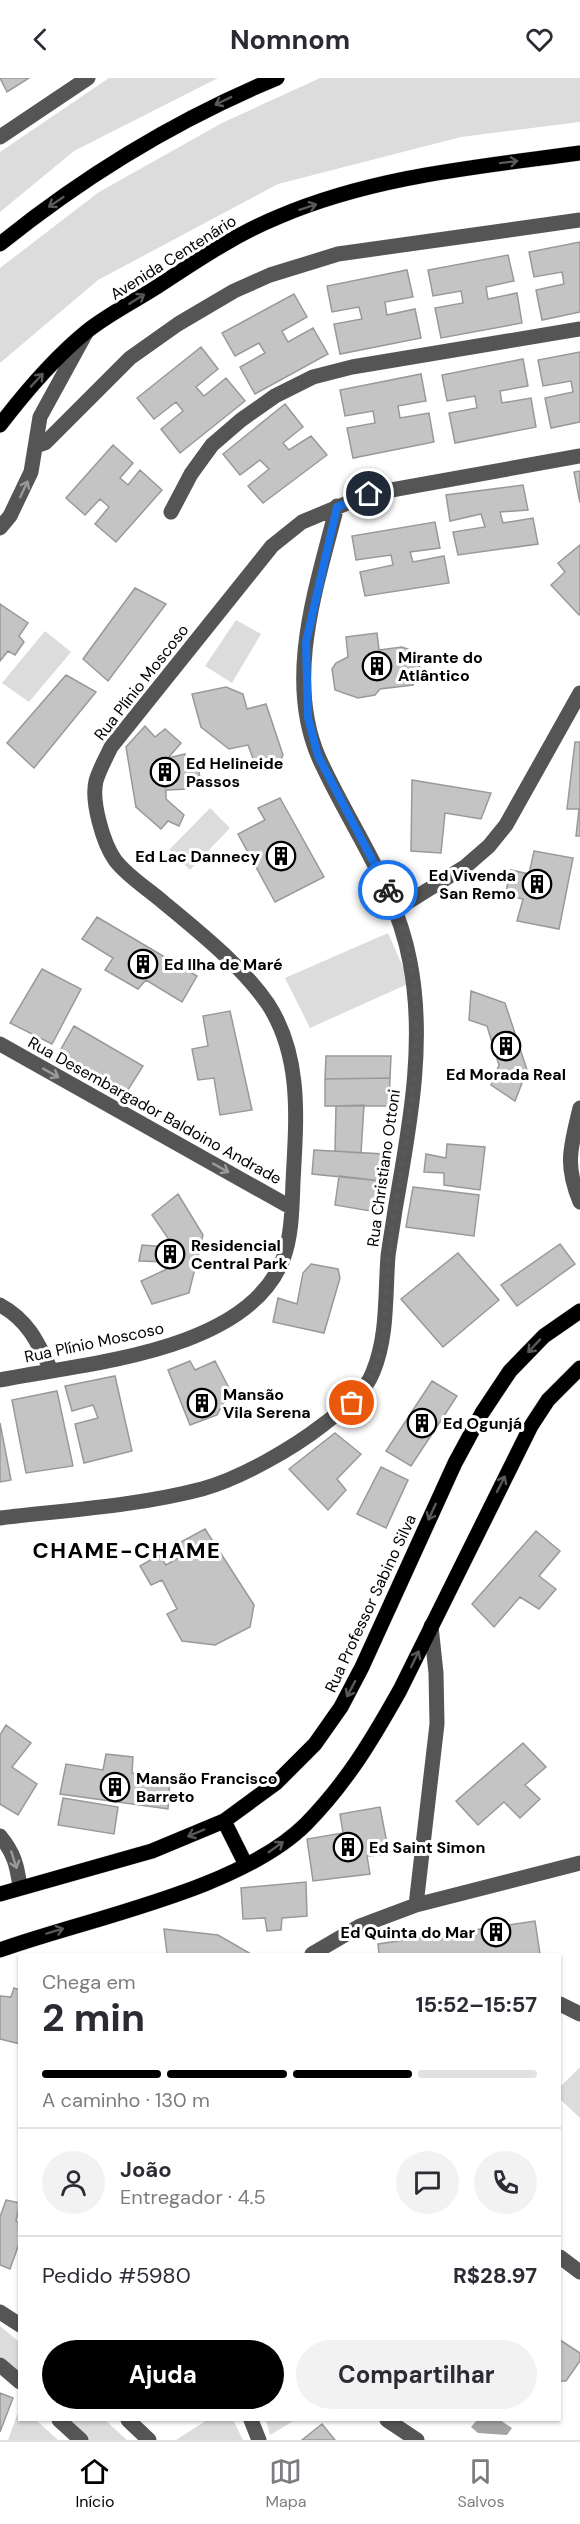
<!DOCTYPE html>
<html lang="pt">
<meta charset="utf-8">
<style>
:root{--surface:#fff;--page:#f2f2f3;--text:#2b2b33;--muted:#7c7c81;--line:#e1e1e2;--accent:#000}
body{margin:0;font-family:"DM Sans",sans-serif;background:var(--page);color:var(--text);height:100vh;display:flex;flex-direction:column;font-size:22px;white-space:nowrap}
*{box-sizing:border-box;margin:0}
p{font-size:20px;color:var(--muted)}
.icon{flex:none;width:33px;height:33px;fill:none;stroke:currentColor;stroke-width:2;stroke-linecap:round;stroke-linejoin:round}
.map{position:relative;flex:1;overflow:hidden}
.drawer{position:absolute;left:18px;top:1875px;width:543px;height:468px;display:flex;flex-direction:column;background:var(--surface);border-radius:0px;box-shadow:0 2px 4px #0004}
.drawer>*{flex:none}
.pin{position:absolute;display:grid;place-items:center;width:51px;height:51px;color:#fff;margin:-26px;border:3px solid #fff;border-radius:50%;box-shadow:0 2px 6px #0007}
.courier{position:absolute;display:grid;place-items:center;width:60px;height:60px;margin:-30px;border:4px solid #1a73e8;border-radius:50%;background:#fff;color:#222;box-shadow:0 2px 8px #0007}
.headline em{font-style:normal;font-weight:700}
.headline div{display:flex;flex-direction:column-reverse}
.headline{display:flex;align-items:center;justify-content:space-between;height:102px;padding:0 24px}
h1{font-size:39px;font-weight:700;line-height:45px}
.bar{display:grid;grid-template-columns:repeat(4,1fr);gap:9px 6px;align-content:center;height:72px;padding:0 24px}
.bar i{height:8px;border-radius:4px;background:var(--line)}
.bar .active{background:var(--accent)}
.bar p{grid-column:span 4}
.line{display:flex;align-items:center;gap:15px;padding:0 24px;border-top:2px solid var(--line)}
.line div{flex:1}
.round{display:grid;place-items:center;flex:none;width:63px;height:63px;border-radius:32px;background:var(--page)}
.cta{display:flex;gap:12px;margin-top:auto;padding:12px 24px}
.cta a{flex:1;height:69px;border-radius:36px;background:var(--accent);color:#fff;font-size:24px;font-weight:700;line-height:69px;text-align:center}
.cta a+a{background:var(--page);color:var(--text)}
header{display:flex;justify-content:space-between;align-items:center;height:78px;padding:0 24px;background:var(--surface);font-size:27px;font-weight:700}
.tabs{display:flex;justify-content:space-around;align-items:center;height:84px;border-top:2px solid var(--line);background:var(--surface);font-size:16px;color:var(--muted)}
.tabs a{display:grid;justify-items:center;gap:3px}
.tabs .active{color:var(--accent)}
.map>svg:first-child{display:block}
</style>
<header><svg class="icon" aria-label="back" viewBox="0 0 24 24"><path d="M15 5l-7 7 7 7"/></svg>Nomnom<svg class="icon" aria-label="heart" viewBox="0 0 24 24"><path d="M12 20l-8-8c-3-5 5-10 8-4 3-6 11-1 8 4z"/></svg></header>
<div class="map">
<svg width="580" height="2362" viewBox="0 0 580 2362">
<rect width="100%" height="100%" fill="#fff"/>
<path fill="#dcdcdc" d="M218,0L74,73L0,134V74L109,0Z
M320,0H580V44L461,59L278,106L98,202L0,285V190L99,114L222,45Z
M236,542L261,556L232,605L205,588Z
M45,553L71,574L29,624L2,605Z
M210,730L230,750L190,792L169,772Z
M388,855L410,905L310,950L285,900Z
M580,1989V2040L560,2021V2009Z
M0,2248L19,2264V2298L0,2280Z
M19,2332L20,2342H36L58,2362H8Z
M65,2342H105L127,2362H87Z
M207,2342H233L243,2362H176Z
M266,2342H295L270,2357Z"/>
<path fill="#a3a3a3" d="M477,2342H500L512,2350L507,2357L478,2355L471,2349Z"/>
<path fill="#c4c4c4" stroke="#999" stroke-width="1.5" d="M0,0H29L7,14Z
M580,164V234L542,242L536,212L564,206L562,194L534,199L529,174Z
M508,177L514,203L486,209L488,221L517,215L522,245L441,260L435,230L463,225L461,213L433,218L428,192Z
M407,192L413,219L385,224L387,237L415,231L421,260L340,276L334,246L362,241L359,229L332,234L327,208Z
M294,216L307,239L282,253L288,264L313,250L328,276L255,316L240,289L265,275L259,265L235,278L222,255Z
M201,269L218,291L196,309L204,318L226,300L245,323L180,375L161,351L183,333L176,324L154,341L137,320Z
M580,274V344L551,350L545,320L573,314L571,303L543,308L538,282Z
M523,281L528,308L500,313L502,325L531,320L536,349L455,365L449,335L477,330L475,318L447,323L442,297Z
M421,296L426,323L398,328L400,340L429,335L434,364L353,380L347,350L375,345L373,333L345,338L340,312Z
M285,326L303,349L283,365L289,372L311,358L327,377L263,425L248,408L269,391L260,382L240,397L223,376Z
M113,367L133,385L120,400L128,407L140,392L162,412L116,464L95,446L109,429L100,421L85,437L66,420Z
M580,393V425L574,394Z
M523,407L528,432L500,434L503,445L533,440L538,466L458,477L453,454L485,449L481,436L450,443L446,417Z
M435,444L440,470L410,474L413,484L444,478L449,505L365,518L360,494L393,487L391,477L356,482L352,458Z
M580,467V536L579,537L551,507L565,494L558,485Z
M135,510L166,526L108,603L83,581Z
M0,526L28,545L19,558L24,564L15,577L8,573L0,583Z
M377,555L379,572L402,569L416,574L421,595L413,607L380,611L375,617L358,620L335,612L332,591L336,585L348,579L346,559Z
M66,597L96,614L34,690L7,665Z
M226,609L243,616L247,631L266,626L283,677L278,688L264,690L255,686L248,667L229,671L201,649L192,616Z
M145,648L155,659L165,651L181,665L168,680L185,676L186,687H198L200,701L187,702L188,711L166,712V721L184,737L179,748L168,743L161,751L136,729L126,669Z
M575,664H580V758H576L579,731H567Z
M412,702L491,715L481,741L445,735L441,775L411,773Z
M280,720L324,799L275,824L238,756L265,742L258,730Z
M534,773L573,780L559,851L517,843L523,821L505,817L511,792L529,796Z
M97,839L197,898L182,924L146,902L138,911L105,892L113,880L82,861Z
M42,891L81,911L52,966L10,945Z
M471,913L505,925L527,992L515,1023L491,1007L499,987L487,948L469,942Z
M230,933L252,1032L220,1037L214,1000L198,1002L192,971L208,968L203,938Z
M74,948L143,988L124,1018L57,978Z
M326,978H391L390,1000L325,1001Z
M390,1000L389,1028H325V1001Z
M364,1027L361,1075L335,1073L336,1028Z
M447,1066L485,1069L480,1112L444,1107V1095L424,1094L426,1076L446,1080Z
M314,1072L384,1076L381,1103L312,1096Z
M339,1098L381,1103L376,1134L335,1127Z
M413,1109L479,1117L474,1158L406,1149Z
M178,1116L203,1157L189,1215L152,1226L141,1203L167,1191V1184L139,1183L142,1167L168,1169L170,1163L152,1137Z
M560,1166L575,1186L517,1228L501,1207Z
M458,1175L499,1222L443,1269L401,1221Z
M311,1186L338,1191L340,1200L324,1255L273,1244L278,1220L297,1226L303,1195Z
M190,1283L195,1292L215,1283L230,1312L217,1337L190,1347L168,1292Z
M115,1298L132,1373L84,1385L75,1346L98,1340L93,1327L72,1333L65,1308Z
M432,1303L457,1318L411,1388L386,1373Z
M57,1313L73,1388L26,1395L12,1322Z
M0,1345L11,1402L0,1404Z
M335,1355L361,1376L337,1401L346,1412L328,1432L289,1391Z
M381,1389L408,1402L386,1450L357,1436Z
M205,1451L254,1527L250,1549L215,1567L182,1563L167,1536L177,1531L162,1502L151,1507L140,1488L159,1477L166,1487L182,1478L177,1466Z
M536,1453L560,1473L539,1498L556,1511L539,1531L520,1519L494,1549L472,1526Z
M6,1647L31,1665L12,1689L37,1706L18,1737L0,1726V1657Z
M523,1665L546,1689L525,1707L540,1721L520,1740L504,1724L478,1747L456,1723Z
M106,1676L133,1679L132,1695L170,1701L168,1731L60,1716L66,1686L103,1692Z
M63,1720L118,1729L114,1756L58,1747Z
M380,1729L389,1776L367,1778L370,1796L313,1803L307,1761L343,1755L340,1736Z
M306,1804L307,1838L282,1840L281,1852L267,1853L265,1840L243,1841L241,1810Z
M535,1843L540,1876H379L378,1866Z
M164,1851L218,1857L251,1876H167Z
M14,1910L20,1912V1966L0,1961V1918L11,1919Z
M6,2122L20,2125L16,2143L20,2145V2163L10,2191L0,2187V2139Z
M560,2262L580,2275V2283L566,2303H560Z
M0,2315L13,2320L0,2354Z
M322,2346L335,2362H302Z"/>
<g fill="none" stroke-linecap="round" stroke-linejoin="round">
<g stroke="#dbdbdb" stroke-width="16">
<path id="major" d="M0,166C83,99 178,41 277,0
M0,347C26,313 53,281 86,254C107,237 133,224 155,210C195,184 234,157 278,139C374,98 477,89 580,75
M224,1743L246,1787
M0,1816L152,1773L224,1743L276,1705L315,1666L341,1629L362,1589L455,1385L482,1335L510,1293L544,1258L580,1233
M0,1872C89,1840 240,1812 306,1746C347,1704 372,1662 400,1612L531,1348L548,1322L580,1290"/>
</g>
<path stroke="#555" stroke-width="15" d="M0,59L88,0
M36,368L45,365L130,280L178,246L234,213L270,197L338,176L580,142
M171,434L191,396L212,367L241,342L275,318L313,299L352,289L580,251
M0,450L10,438L31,394L40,339L86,255
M397,831L466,788L489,768L506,747L580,615
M0,966L292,1130
M580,1030C571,1069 564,1085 580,1124
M0,1227C28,1242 38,1265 51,1292
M0,1302C84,1285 247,1275 283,1181C292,1158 292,1129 293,1104C296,1044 303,980 268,926C241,887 199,854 163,824C148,811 127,798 115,782C103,765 91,723 96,703C99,692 106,680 111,669L272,468L302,444L369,416L580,378
M0,1440C67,1432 137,1428 202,1411C241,1400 292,1371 324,1346C342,1332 364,1317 373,1294C388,1258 385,1217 388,1178C390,1163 393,1147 395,1132C409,1051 426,966 410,884C396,808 350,749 319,680C284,600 317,508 337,428
M0,1758C14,1775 17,1787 20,1809
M416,1827L437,1646L436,1595L431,1548
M312,1876L360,1848L416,1827L580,1785
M560,1926L580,1936
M560,2179L580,2194
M0,2234L20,2247
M0,2287L20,2304
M59,2342L81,2362
M128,2342L149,2362
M251,2342L259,2362
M387,2342L417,2362"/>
<use href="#major" stroke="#000" stroke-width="15"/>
</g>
<defs><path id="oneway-shaft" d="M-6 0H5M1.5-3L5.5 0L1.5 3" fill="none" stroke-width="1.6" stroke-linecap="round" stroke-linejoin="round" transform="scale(1.5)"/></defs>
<g stroke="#595959">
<use href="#oneway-shaft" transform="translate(223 23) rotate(154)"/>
<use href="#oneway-shaft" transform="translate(509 84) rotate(-7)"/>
<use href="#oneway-shaft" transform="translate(56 124) rotate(146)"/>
<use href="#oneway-shaft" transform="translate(308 129) rotate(-18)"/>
<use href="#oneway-shaft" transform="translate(137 221) rotate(-32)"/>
<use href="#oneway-shaft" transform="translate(37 302) rotate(-47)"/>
<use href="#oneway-shaft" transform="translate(534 1268) rotate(133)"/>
<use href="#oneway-shaft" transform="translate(501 1406) rotate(-63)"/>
<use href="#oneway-shaft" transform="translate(432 1434) rotate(115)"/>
<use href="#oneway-shaft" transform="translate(415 1581) rotate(-64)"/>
<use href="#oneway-shaft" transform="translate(351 1611) rotate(118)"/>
<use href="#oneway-shaft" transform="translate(196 1755) rotate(157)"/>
<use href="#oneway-shaft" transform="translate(276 1769) rotate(-36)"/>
<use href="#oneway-shaft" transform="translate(55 1853) rotate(-17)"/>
</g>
<g stroke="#999">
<use href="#oneway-shaft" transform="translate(24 411) rotate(-65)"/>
<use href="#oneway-shaft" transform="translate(51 995) rotate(29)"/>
<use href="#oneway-shaft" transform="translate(221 1090) rotate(29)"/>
<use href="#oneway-shaft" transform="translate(14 1782) rotate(72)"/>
</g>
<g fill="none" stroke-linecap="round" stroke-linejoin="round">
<path stroke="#595959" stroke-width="6" stroke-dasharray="0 10.8" d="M352,1325C358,1317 366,1308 371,1299C391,1262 384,1215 389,1174C403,1055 443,927 388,812"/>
<path stroke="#1a73e8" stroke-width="8" d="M369,416L337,429L306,564L308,640L318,678L388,812"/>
</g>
<defs>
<g id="building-ring" transform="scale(1.5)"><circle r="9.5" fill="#fff" stroke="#000" stroke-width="1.5"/><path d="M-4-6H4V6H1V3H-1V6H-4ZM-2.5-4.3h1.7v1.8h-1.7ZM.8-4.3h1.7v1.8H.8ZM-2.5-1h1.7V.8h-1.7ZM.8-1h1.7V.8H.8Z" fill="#000"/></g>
</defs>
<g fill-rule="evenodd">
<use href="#building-ring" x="377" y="588"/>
<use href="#building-ring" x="165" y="694"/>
<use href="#building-ring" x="281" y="778"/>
<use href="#building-ring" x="537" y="806"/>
<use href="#building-ring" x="143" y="886"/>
<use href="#building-ring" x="506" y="968"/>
<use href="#building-ring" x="170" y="1176"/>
<use href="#building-ring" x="202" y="1325"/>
<use href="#building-ring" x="422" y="1345"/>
<use href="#building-ring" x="115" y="1709"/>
<use href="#building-ring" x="348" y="1769"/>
<use href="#building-ring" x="496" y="1854"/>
</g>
<g text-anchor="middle" stroke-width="6" stroke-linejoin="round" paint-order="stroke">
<g font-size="16" fill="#000" stroke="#fff">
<text transform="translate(173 179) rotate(-32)" y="6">Avenida Centenário</text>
<text transform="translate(141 604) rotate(-52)" y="6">Rua Plínio Moscoso</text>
<text transform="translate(155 1032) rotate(29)" y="6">Rua Desembargador Baldoino Andrade</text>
<text transform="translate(383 1090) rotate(-82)" y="6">Rua Christiano Ottoni</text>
<text transform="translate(94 1264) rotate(-12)" y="6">Rua Plínio Moscoso</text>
<text transform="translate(370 1525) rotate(-65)" y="6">Rua Professor Sabino Silva</text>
</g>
<g font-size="16" font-weight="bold" fill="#000" stroke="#fff" text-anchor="start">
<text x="398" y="585">Mirante do<tspan x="398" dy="18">Atlântico</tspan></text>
<text x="186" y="691">Ed Helineide<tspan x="186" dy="18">Passos</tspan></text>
<text x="260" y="784" text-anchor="end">Ed Lac Dannecy</text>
<text x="516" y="803" text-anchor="end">Ed Vivenda<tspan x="516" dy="18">San Remo</tspan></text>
<text x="164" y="892">Ed Ilha de Maré</text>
<text x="506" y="1002" text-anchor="middle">Ed Morada Real</text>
<text x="191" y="1173">Residencial<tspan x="191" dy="18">Central Park</tspan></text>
<text x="223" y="1322">Mansão<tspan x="223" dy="18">Vila Serena</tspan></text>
<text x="443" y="1351">Ed Ogunjá</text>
<text x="136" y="1706">Mansão Francisco<tspan x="136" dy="18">Barreto</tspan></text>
<text x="369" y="1775">Ed Saint Simon</text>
<text x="475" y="1860" text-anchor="end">Ed Quinta do Mar</text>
</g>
<g font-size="22" font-weight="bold" letter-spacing="1.5" fill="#000" stroke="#fff">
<text x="127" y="1480">CHAME-CHAME</text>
</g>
</g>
</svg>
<div class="pin" style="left:352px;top:1325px;background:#ea580c"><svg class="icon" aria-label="bag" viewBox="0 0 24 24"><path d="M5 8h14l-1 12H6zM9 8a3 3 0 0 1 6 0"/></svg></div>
<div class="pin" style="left:369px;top:416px;background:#1f2937"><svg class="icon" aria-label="home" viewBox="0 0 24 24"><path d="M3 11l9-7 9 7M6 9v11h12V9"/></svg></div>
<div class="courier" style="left:388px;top:812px"><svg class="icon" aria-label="bike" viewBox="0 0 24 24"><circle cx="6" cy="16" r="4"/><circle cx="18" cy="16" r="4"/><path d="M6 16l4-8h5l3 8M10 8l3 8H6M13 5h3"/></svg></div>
<section class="drawer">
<div class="headline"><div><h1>2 min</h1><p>Chega em</p></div><em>15:52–15:57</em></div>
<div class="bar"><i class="active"></i><i class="active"></i><i class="active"></i><i></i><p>A caminho · 130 m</p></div>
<div class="line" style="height:108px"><a class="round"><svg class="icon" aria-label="person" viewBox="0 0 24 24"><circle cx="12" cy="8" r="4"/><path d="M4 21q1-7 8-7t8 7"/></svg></a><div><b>João</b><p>Entregador · 4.5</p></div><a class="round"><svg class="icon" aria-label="chat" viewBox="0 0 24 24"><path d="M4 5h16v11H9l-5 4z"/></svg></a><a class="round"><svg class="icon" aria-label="phone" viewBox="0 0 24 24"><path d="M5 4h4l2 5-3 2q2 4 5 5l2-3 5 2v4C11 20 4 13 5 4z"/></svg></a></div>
<div class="line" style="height:78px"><div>Pedido #5980</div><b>R$28.97</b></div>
<div class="cta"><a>Ajuda</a><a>Compartilhar</a></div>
</section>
</div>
<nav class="tabs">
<a class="active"><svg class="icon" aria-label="home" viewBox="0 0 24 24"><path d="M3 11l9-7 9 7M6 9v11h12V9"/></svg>Início</a>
<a><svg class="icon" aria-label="map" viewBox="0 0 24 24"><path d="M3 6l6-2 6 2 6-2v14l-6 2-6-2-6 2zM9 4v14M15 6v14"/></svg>Mapa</a>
<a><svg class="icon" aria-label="saved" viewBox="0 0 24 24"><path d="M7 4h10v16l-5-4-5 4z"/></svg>Salvos</a>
</nav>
